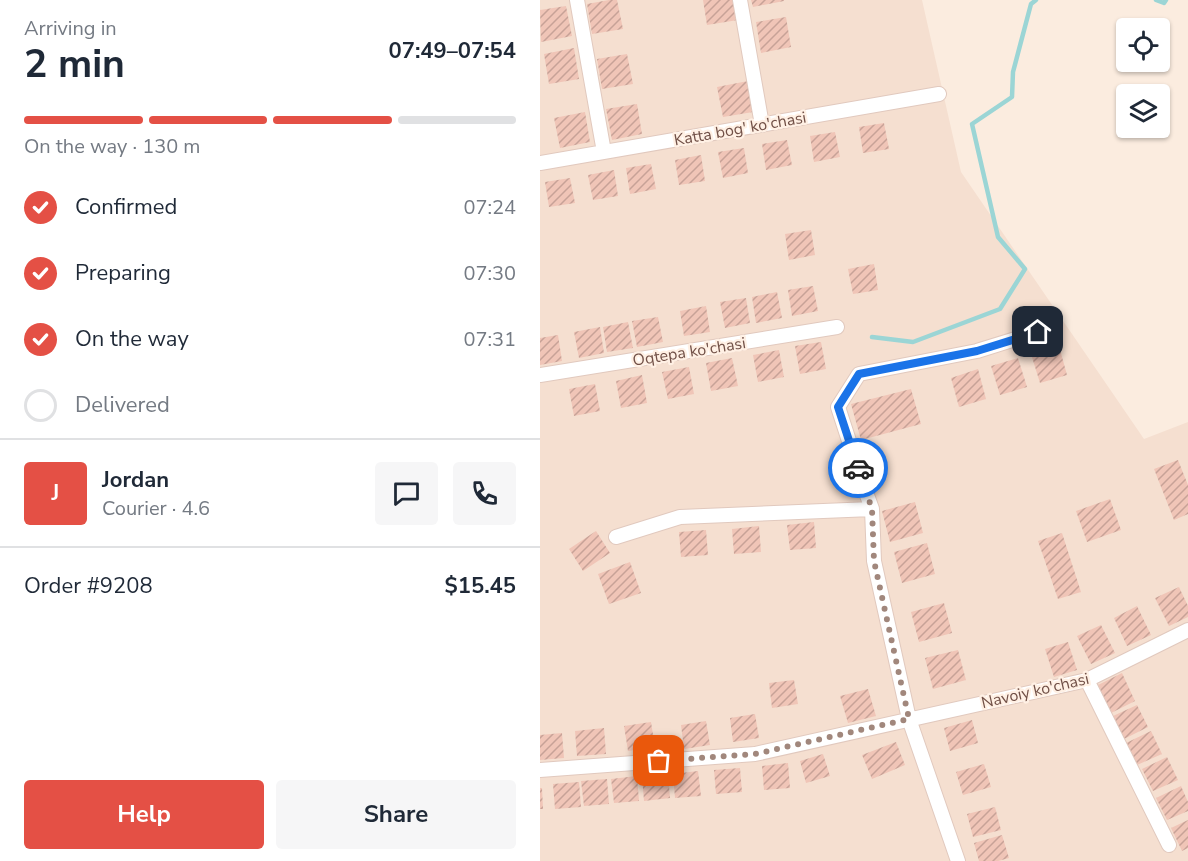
<!DOCTYPE html>
<meta charset="utf-8">
<style>
:root{--surface:#fff;--page:#f6f6f7;--text:#1f2937;--muted:#747a83;--line:#e0e1e3;--accent:#e45045}
body{margin:0;font-family:"Nunito Sans",sans-serif;background:var(--page);color:var(--text);height:100vh;display:flex;flex-direction:column;font-size:22px;white-space:nowrap}
*{box-sizing:border-box;margin:0}
p{font-size:20px;color:var(--muted)}
.icon{flex:none;width:33px;height:33px;fill:none;stroke:currentColor;stroke-width:2;stroke-linecap:round;stroke-linejoin:round}
.map{position:relative;flex:1;overflow:hidden}
.drawer{display:flex;flex-direction:column;background:var(--surface);width:540px}
.drawer>*{flex:none}
.fabs{position:absolute;left:576px;top:18px;display:grid;gap:12px}
.fabs a{display:grid;place-items:center;width:54px;height:54px;border-radius:6px;background:var(--surface);box-shadow:0 2px 4px #0004;font-size:30px}
.pin{position:absolute;display:grid;place-items:center;width:51px;height:51px;color:#fff;margin:-26px;border-radius:12px;box-shadow:0 3px 9px #0006}
.courier{position:absolute;display:grid;place-items:center;width:60px;height:60px;margin:-30px;border:4px solid #1a73e8;border-radius:50%;background:#fff;color:#222;box-shadow:0 2px 8px #0007}
.head em{font-style:normal;font-weight:700}
.head div{display:flex;flex-direction:column-reverse}
.head{display:flex;align-items:center;justify-content:space-between;height:102px;padding:0 24px}
h1{font-size:39px;font-weight:700;line-height:45px}
.bar{display:grid;grid-template-columns:repeat(4,1fr);gap:9px 6px;align-content:center;height:72px;padding:0 24px}
.bar i{height:8px;border-radius:4px;background:var(--line)}
.bar .active{background:var(--accent)}
.bar p{grid-column:span 4}
.line{display:flex;align-items:center;gap:15px;padding:0 24px;border-top:2px solid var(--line)}
.line div{flex:1}
.round{display:grid;place-items:center;flex:none;width:63px;height:63px;border-radius:6px;background:var(--page)}
ol{padding:0 24px;list-style:none}
li{display:flex;align-items:center;gap:18px;height:66px}
li p{margin-inline-start:auto}
li .icon{padding:6px;border-radius:50%;background:var(--accent);color:#fff;stroke-width:4}
li:last-child{color:var(--muted)}
li i{width:33px;height:33px;border:3px solid var(--line);border-radius:50%}
.action{display:flex;gap:12px;margin-top:auto;padding:12px 24px}
.action a{flex:1;height:69px;border-radius:6px;background:var(--accent);color:#fff;font-size:24px;font-weight:700;line-height:69px;text-align:center}
.action a+a{background:var(--page);color:var(--text)}
main{display:flex;flex:1;min-height:0}
.map>svg:first-child{display:block}
</style>
<main>
<section class="drawer">
<div class="head"><div><h1>2 min</h1><p>Arriving in</p></div><em>07:49–07:54</em></div>
<div class="bar"><i class="active"></i><i class="active"></i><i class="active"></i><i></i><p>On the way · 130 m</p></div>
<ol>
<li><svg class="icon" aria-label="check" viewBox="0 0 24 24"><path d="M5 12l5 5 9-10"/></svg>Confirmed<p>07:24</p></li>
<li><svg class="icon" aria-label="check" viewBox="0 0 24 24"><path d="M5 12l5 5 9-10"/></svg>Preparing<p>07:30</p></li>
<li><svg class="icon" aria-label="check" viewBox="0 0 24 24"><path d="M5 12l5 5 9-10"/></svg>On the way<p>07:31</p></li>
<li><i></i>Delivered</li>
</ol>
<div class="line" style="height:108px"><b class="round" style="background:var(--accent);color:#fff">J</b><div><b>Jordan</b><p>Courier · 4.6</p></div><a class="round"><svg class="icon" aria-label="chat" viewBox="0 0 24 24"><path d="M4 5h16v11H9l-5 4z"/></svg></a><a class="round"><svg class="icon" aria-label="phone" viewBox="0 0 24 24"><path d="M5 4h4l2 5-3 2q2 4 5 5l2-3 5 2v4C11 20 4 13 5 4z"/></svg></a></div>
<div class="line" style="height:78px"><div>Order #9208</div><b>$15.45</b></div>
<div class="action"><a>Help</a><a>Share</a></div>
</section>
<div class="map">
<svg width="648" height="861" viewBox="0 0 648 861">
<defs>
<pattern id="building-hatch" width="6" height="6" patternUnits="userSpaceOnUse" patternTransform="scale(1.5)"><rect width="6" height="6" fill="#f0c5b7"/><path d="M-1 1l2-2M0 6l6-6M5 7l2-2" fill="none" stroke="#c7a297"/></pattern>
</defs>
<rect width="100%" height="100%" fill="#fbecdf"/>
<path fill="#f5dfd0" d="M0,0H382L421,172L604,439L648,422V861H0Z"/>
<g fill="none" stroke-linecap="round" stroke-linejoin="round">
<path stroke="#9bd5d5" stroke-width="4.5" d="M616,0L624,3L626,0
M332,337L373,342L460,309L485,269L458,237L432,124L472,97L473,72L491,4L496,0"/>
</g>
<path fill="url(#building-hatch)" d="M69,0H77L83,29L52,34L47,4Z
M163,0H194L198,20L167,25Z
M211,0H244V1L213,7Z
M26,6L32,36L1,42L0,10Z
M246,17L251,47L221,53L216,22Z
M34,48L39,79L9,84L4,54Z
M87,54L93,84L62,89L57,59Z
M208,81L213,112L183,117L177,87Z
M97,104L102,134L72,140L66,109Z
M45,112L50,142L20,148L14,118Z
M344,123L349,149L323,153L319,127Z
M295,132L300,157L274,162L270,136Z
M247,140L252,165L226,170L222,144Z
M204,148L208,173L183,178L178,152Z
M161,155L165,181L139,185L135,160Z
M111,164L116,189L90,194L86,168Z
M74,170L78,196L53,200L48,175Z
M30,178L35,203L9,207L5,182Z
M271,230L275,255L249,260L245,234Z
M334,264L338,290L313,294L308,269Z
M273,286L278,311L252,316L248,290Z
M237,292L242,318L216,323L212,297Z
M206,298L210,323L185,328L180,302Z
M166,306L170,332L144,336L140,311Z
M118,317L123,342L97,347L92,321Z
M88,322L93,348L67,352L63,327Z
M60,327L64,353L39,358L34,332Z
M18,335L22,361L0,365V338Z
M281,342L286,369L260,374L255,346Z
M519,346L527,375L500,383L491,354Z
M239,350L244,377L218,382L213,355Z
M192,358L198,386L171,391L166,363Z
M478,358L487,387L460,395L451,366Z
M149,367L154,394L128,399L122,372Z
M438,369L446,399L419,407L411,378Z
M102,375L107,403L81,408L76,381Z
M55,384L60,411L34,416L29,389Z
M371,389L381,424L321,440L311,404Z
M638,460L648,485V514L634,520L614,469Z
M570,499L581,530L547,542L536,511Z
M375,502L383,533L350,542L342,511Z
M274,522L276,548L250,550L247,525Z
M219,526L221,552L194,554L192,529Z
M166,530L168,555L141,557L139,532Z
M56,531L70,553L43,571L29,549Z
M522,533L541,592L518,599L498,541Z
M387,543L395,574L362,583L354,552Z
M90,562L101,593L69,604L58,574Z
M639,587L648,606V617L629,626L615,598Z
M404,603L412,633L379,642L371,612Z
M597,606L611,635L587,646L574,618Z
M561,625L575,653L551,664L537,636Z
M528,642L537,670L514,677L505,649Z
M418,650L426,680L393,689L385,658Z
M582,673L595,701L571,713L558,685Z
M254,680L258,704L232,708L229,683Z
M328,689L336,716L308,723L300,696Z
M597,705L608,727L584,739L573,716Z
M215,714L219,738L193,742L190,718Z
M432,720L438,743L410,751L404,728Z
M166,721L170,745L144,749L141,725Z
M111,722L115,747L88,751L84,726Z
M64,728L66,754L37,756L35,731Z
M611,731L622,754L597,765L586,743Z
M22,733L24,758L0,760V735Z
M356,742L365,765L332,779L322,755Z
M283,754L290,776L266,783L260,761Z
M627,757L638,780L613,791L602,769Z
M248,763L250,788L224,790L222,766Z
M444,764L451,787L423,795L416,772Z
M200,768L202,792L176,794L174,770Z
M158,771L161,796L135,798L133,774Z
M128,774L130,798L104,801L102,776Z
M97,776L99,801L74,803L71,779Z
M67,779L69,804L44,806L41,781Z
M39,782L41,807L15,809L13,784Z
M641,786L648,802V811L627,820L616,798Z
M0,788H2L3,809H0Z
M455,807L461,830L433,837L427,814Z
M648,820V848L642,851L631,828Z
M462,835L469,858L458,861H439L434,843Z"/>
<g fill="none" stroke-linecap="round" stroke-linejoin="round">
<g stroke="#e1c9be" stroke-width="16">
<path id="minor" d="M37,0L64,152
M200,0L222,125
M0,163L399,94
M0,375L297,327
M76,537L140,517L332,509
M547,680L629,845
M0,770L215,754L547,680L648,630
M418,861L369,719L334,561L332,509L324,487L298,407L319,374L437,351L498,332"/>
</g>
<use href="#minor" stroke="#fff" stroke-width="14"/>
</g>
<g fill="none" stroke-linecap="round" stroke-linejoin="round">
<path stroke="#a1877c" stroke-width="6" stroke-dasharray="0 10.8" d="M119,761L215,754L369,719L334,561L332,509L318,468"/>
<path stroke="#1a73e8" stroke-width="8" d="M318,468L298,407L319,374L437,351L498,332"/>
</g>
<g text-anchor="middle" stroke-width="4.5" stroke-linejoin="round" paint-order="stroke">
<g font-size="16" fill="#715047" stroke="#fff0e4">
<text transform="translate(200 128) rotate(-10)" y="6">Katta bog' ko'chasi</text>
<text transform="translate(149 351) rotate(-9)" y="6">Oqtepa ko'chasi</text>
<text transform="translate(495 690) rotate(-13)" y="6">Navoiy ko'chasi</text>
</g>
</g>
</svg>
<div class="fabs">
<a><svg class="icon" aria-label="locate" viewBox="0 0 24 24"><circle cx="12" cy="12" r="6"/><path d="M12 2v4M12 18v4M2 12h4M18 12h4"/></svg></a>
<a><svg class="icon" aria-label="layers" viewBox="0 0 24 24"><path d="M12 4l9 5-9 5-9-5zM3 14l9 5 9-5"/></svg></a>
</div>
<div class="pin" style="left:119px;top:761px;background:#ea580c"><svg class="icon" aria-label="bag" viewBox="0 0 24 24"><path d="M5 8h14l-1 12H6zM9 8a3 3 0 0 1 6 0"/></svg></div>
<div class="pin" style="left:498px;top:332px;background:#1f2937"><svg class="icon" aria-label="home" viewBox="0 0 24 24"><path d="M3 11l9-7 9 7M6 9v11h12V9"/></svg></div>
<div class="courier" style="left:318px;top:468px"><svg class="icon" aria-label="car" viewBox="0 0 24 24"><path d="M5 17H2v-5l4-1 3-4h7l3 4 3 1v5h-3M9 17h6M6 11h13"/><circle cx="7" cy="17" r="2"/><circle cx="17" cy="17" r="2"/></svg></div>
</div>
</main>
